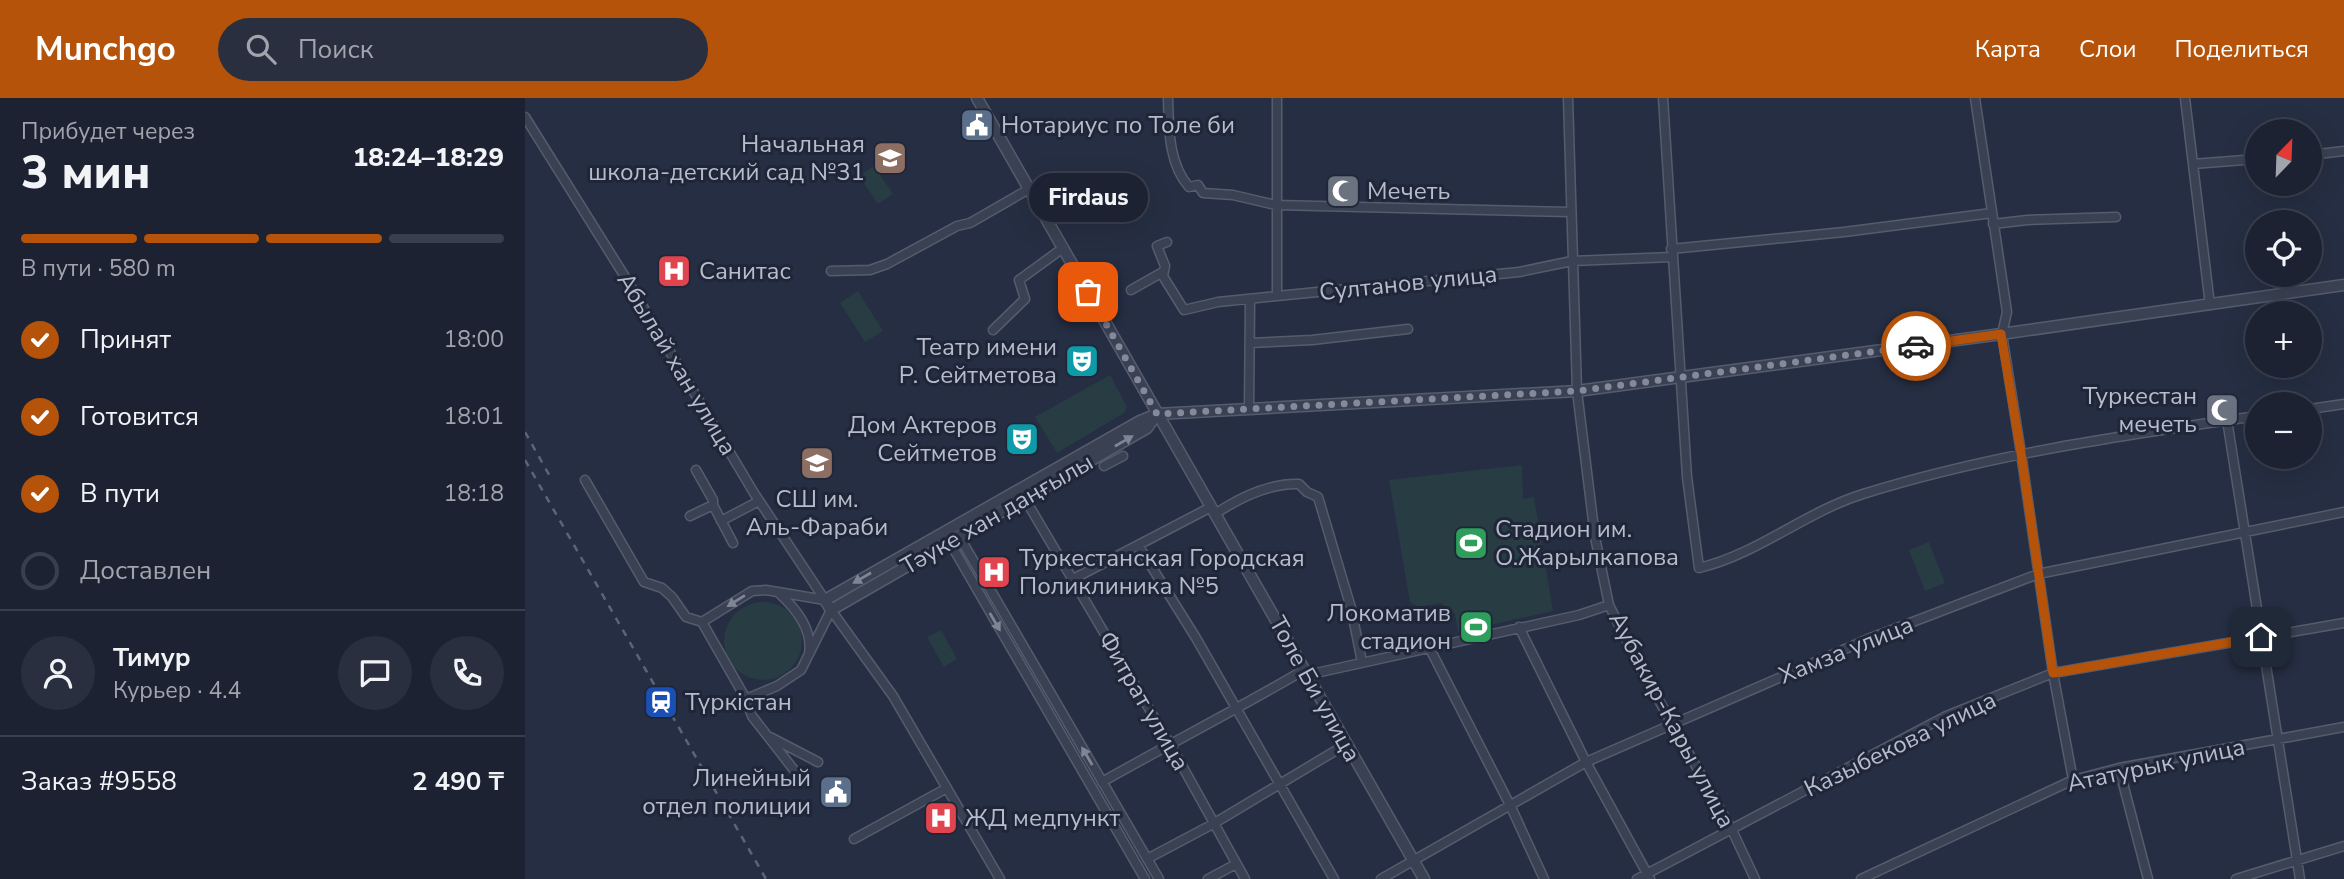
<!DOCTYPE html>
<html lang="ru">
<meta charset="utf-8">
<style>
:root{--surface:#1c2232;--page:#292f3e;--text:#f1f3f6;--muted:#a0a4ac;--line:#3a3f4d;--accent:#b45309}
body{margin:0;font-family:"Nunito Sans",sans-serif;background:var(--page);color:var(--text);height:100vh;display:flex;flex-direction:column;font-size:26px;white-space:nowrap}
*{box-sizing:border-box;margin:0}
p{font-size:23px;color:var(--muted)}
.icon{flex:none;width:38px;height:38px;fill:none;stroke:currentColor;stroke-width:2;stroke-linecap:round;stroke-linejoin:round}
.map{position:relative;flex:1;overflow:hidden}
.side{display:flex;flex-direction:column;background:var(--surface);width:525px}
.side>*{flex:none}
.needle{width:46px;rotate:23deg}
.controls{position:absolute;left:1720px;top:21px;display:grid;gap:14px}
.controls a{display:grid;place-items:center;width:77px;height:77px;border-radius:50%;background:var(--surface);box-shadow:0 7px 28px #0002,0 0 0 2px var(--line);font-size:35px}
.pin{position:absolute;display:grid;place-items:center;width:60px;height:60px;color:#fff;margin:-30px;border-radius:14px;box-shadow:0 4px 10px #0006}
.courier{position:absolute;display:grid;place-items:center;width:70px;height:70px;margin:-35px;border:5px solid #b45309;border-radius:50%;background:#fff;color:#222;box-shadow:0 2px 9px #0007}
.bubble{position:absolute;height:49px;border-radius:24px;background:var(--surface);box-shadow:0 7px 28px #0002,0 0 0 2px var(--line);font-size:23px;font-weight:800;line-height:49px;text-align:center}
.headline em{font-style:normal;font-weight:800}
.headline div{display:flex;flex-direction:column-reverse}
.headline{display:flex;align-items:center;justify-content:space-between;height:119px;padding:0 21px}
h1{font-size:46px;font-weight:800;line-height:52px}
.bar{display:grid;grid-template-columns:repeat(4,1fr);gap:10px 7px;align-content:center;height:84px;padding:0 21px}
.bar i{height:9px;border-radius:5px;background:var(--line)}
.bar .current{background:var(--accent)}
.bar p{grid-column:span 4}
.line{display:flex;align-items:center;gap:18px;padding:0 21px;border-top:2px solid var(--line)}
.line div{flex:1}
.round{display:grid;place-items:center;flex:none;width:74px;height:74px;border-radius:37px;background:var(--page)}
ol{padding:0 21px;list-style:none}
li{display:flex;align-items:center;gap:21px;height:77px}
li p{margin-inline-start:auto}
li .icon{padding:7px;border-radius:50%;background:var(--accent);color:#fff;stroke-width:4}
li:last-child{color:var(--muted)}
li i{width:38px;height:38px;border:4px solid var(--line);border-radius:50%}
header{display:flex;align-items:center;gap:42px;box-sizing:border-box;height:98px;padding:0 35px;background:var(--accent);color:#fff}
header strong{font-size:33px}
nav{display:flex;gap:38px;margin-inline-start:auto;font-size:24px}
.search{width:490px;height:63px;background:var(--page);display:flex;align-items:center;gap:18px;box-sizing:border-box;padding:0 24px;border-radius:38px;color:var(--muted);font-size:26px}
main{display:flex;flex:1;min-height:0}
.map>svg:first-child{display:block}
</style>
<header>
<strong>Munchgo</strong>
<div class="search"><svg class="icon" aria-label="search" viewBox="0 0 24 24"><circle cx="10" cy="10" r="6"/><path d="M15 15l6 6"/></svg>Поиск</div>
<nav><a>Карта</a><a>Слои</a><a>Поделиться</a></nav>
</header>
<main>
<section class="side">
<div class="headline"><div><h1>3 мин</h1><p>Прибудет через</p></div><em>18:24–18:29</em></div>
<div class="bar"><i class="current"></i><i class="current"></i><i class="current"></i><i></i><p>В пути · 580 m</p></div>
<ol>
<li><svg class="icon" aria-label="check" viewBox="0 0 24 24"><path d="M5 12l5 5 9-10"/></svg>Принят<p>18:00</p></li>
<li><svg class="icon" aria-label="check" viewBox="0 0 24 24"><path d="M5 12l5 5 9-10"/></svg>Готовится<p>18:01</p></li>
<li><svg class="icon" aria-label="check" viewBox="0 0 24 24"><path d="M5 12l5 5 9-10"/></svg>В пути<p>18:18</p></li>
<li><i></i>Доставлен</li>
</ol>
<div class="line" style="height:126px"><a class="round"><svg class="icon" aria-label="person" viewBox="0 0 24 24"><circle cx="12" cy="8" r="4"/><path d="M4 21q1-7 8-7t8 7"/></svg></a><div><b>Тимур</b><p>Курьер · 4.4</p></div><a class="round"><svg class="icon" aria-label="chat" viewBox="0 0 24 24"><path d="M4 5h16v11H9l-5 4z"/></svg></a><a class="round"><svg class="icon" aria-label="phone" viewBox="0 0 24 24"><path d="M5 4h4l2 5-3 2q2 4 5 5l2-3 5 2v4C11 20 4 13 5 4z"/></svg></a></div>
<div class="line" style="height:91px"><div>Заказ #9558</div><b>2 490 ₸</b></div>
</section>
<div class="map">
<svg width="1819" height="781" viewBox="0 0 1819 781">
<rect width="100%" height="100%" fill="#262e43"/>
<path fill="#283c44" d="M349,68L368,96L353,106L334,78Z
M333,193L358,233L340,244L315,205Z
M585,277L602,309L599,315L532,355L510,319Z
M997,367L998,401L1009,399L1028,513L933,534L930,516L916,505L894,509L885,504L864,382Z
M1404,444L1420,485L1400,493L1384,452Z
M199 543a39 39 0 1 1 78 0a39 39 0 1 1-78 0Z
M416,532L432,561L419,569L402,539Z"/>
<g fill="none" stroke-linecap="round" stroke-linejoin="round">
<g stroke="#555c6d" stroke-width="11">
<path id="minor" d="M643,0C644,30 643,65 664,89L673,87L678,95L708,97L751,107L1046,114
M752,0V198
M1043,0L1052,293L1070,439L1084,507L1114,567L1207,732L1230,781
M1138,0L1162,379L1174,470C1233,456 1280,414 1338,396C1466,356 1600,337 1732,318
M1450,0L1482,214L1477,236L1496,355L1528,575L1548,682
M1660,0L1685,207
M0,19L102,182L229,395L300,502
M1785,57L1819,53
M1668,66L1732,61
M1468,126L1502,122L1591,119
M1146,151L1319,134L1467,115
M306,173L345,172L362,166L432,128L445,125L504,91
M638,178L640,168L632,148L642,144
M606,192L636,175L659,212L693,204L752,198L994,174L1047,163L1147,159
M468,232L500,201L494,182L538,150
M725,245L787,242L883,231
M724,311L725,202
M1785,311L1819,306
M1702,322L1775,781
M579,368L598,358
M171,372L188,402V407
M60,382L119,484L137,490L147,499L161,519L177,524
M497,396L645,646L720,781
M690,416C714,400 744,385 774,386L782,394L793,399L826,510L837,564
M165,418L188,407L208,445
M196,423L234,403
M434,438L634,781
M424,443L620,781
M613,447L671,540L809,781
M548,481L686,409
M254,495C271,511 288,531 284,556
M300,502L241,492L227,493L177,524L221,601L252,588L276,572L306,512L368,598L475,781
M994,529L1061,664L1125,781
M905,551L986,709L1019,781
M782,577L1054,517L1084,507
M221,601L227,618L276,681
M245,639L293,664
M1594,670L1623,781
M577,684C644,646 713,611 779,572
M329,741L422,690
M622,761L688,726L820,647
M683,781L711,766
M856,781L1061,664L1343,541L1513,476L1819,414
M1112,781L1421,618L1528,575L1819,525
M1336,781L1548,682L1594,670L1819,629
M1711,781L1819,748"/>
</g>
<g stroke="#555c6d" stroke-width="13">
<path id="tertiary" d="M452,0L899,781
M632,316L622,330L306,512L300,502L615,323L632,316L1052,293L1469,237L1819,187"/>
</g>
<use href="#minor" stroke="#3a4152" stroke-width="8"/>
<use href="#tertiary" stroke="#3a4152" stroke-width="10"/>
<path stroke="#5c6479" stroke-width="2.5" stroke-dasharray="7 7" stroke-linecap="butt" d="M0,334L27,382
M0,362L241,781"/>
</g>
<defs><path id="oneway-solid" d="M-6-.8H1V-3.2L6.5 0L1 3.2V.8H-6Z" transform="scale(1.75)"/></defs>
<g fill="#7f8595">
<use href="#oneway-solid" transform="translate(599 343) rotate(-30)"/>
<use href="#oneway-solid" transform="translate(337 480) rotate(150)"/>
<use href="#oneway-solid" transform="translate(211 503) rotate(148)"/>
<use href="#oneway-solid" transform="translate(470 524) rotate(60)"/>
<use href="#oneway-solid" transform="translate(562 658) rotate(-120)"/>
</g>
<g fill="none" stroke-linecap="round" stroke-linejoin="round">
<path stroke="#848a9c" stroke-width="7" stroke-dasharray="0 12.6" d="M563,194L632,316L1052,293L1391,248"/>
<path stroke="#b45309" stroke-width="9" d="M1391,248L1476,236L1496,355L1528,575L1736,539"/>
</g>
<defs>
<g id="civic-square" transform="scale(1.75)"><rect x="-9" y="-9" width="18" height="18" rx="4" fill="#5c6f8a" stroke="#1f2638"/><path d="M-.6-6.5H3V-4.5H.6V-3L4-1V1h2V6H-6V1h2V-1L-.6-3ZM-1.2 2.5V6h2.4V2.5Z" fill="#fff"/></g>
<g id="school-square" transform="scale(1.75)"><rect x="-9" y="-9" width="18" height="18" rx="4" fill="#8d6e63" stroke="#1f2638"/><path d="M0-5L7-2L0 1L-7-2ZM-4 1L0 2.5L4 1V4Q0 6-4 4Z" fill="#fff"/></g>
<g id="mosque-square" transform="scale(1.75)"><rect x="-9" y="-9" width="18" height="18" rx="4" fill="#6b7280" stroke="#1f2638"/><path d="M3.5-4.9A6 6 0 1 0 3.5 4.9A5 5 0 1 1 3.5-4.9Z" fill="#fff"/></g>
<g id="hospital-square" transform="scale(1.75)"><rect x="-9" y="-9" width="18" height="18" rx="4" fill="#e0444e" stroke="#1f2638"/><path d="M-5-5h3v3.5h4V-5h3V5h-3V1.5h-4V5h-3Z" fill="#fff"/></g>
<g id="theatre-square" transform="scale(1.75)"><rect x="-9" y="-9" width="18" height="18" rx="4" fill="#0f9aa8" stroke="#1f2638"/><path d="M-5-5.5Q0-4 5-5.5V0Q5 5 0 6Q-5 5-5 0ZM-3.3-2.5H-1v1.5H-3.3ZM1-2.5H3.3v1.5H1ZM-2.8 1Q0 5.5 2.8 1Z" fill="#fff"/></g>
<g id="stadium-square" transform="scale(1.75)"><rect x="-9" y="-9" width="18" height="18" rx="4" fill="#2e9e5b" stroke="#1f2638"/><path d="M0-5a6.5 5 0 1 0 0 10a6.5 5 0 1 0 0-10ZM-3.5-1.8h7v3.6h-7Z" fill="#fff"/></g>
<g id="station-square" transform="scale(1.75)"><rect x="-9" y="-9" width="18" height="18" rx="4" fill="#1a4fb4" stroke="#1f2638"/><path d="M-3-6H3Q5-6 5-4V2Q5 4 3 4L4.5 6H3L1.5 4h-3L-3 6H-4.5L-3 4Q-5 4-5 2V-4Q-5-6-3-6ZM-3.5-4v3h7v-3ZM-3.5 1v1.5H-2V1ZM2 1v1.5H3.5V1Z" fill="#fff"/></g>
</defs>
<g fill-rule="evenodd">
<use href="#civic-square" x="452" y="27"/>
<use href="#school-square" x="365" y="60"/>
<use href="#mosque-square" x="818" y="93"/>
<use href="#hospital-square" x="149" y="173"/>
<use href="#theatre-square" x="557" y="263"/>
<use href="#mosque-square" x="1697" y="312"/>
<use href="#theatre-square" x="497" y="341"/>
<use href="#school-square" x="292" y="365"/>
<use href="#stadium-square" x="946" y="445"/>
<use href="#hospital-square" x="469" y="474"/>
<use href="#stadium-square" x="951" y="529"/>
<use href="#station-square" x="136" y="604"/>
<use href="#civic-square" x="311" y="694"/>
<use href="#hospital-square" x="416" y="720"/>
</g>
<g text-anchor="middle" stroke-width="6" stroke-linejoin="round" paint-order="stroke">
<g font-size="24" fill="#b7bccc" stroke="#1f2638" text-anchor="start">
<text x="476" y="35">Нотариус по Толе би</text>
<text x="340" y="54" text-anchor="end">Начальная<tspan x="340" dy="28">школа-детский сад №31</tspan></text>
<text x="842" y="101">Мечеть</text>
<text x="174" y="181">Санитас</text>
<text x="532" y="257" text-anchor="end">Театр имени<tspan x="532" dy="28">Р. Сейтметова</tspan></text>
<text x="1672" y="306" text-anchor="end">Туркестан<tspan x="1672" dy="28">мечеть</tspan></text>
<text x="472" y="335" text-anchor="end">Дом Актеров<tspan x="472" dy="28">Сейтметов</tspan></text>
<text x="292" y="409" text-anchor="middle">СШ им.<tspan x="292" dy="28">Аль-Фараби</tspan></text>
<text x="970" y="439">Стадион им.<tspan x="970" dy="28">О.Жарылкапова</tspan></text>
<text x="494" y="468">Туркестанская Городская<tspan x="494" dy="28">Поликлиника №5</tspan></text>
<text x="926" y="523" text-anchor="end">Локоматив<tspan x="926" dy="28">стадион</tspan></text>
<text x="160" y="612">Түркістан</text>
<text x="286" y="688" text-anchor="end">Линейный<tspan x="286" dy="28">отдел полиции</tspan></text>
<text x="440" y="728">ЖД медпункт</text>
</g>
<g font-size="24" fill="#b7bccc" stroke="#1f2638">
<text transform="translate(883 185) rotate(-6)" y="8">Султанов улица</text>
<text transform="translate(152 266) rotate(59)" y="8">Абылай хан улица</text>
<text transform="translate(472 416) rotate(-30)" y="8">Тәуке хан даңғылы</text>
<text transform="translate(1321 552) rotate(-22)" y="8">Хамза улица</text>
<text transform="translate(790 591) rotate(61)" y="8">Толе Би улица</text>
<text transform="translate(619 603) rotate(60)" y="8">Фитрат улица</text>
<text transform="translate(1147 622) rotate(62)" y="8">Аубакир-Кары улица</text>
<text transform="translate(1375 646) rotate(-26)" y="8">Казыбекова улица</text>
<text transform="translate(1631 667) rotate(-12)" y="8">Ататурык улица</text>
</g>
</g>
</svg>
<div class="controls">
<a><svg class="needle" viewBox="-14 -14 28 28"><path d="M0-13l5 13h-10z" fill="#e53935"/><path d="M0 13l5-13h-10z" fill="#a0a4ac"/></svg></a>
<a><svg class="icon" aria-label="locate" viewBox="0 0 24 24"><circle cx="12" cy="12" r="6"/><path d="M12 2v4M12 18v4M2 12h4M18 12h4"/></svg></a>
<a>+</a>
<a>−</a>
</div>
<div class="pin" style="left:563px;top:194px;background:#ea580c"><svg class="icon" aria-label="bag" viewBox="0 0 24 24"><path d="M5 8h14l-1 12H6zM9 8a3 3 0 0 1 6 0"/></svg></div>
<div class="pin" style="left:1736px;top:539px;background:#1f2937"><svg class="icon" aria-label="home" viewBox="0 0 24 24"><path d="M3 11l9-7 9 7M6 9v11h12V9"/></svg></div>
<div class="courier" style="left:1391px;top:248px"><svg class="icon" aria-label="car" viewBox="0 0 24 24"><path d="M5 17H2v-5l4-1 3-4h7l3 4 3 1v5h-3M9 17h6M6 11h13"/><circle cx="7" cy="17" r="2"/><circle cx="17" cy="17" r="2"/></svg></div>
<div class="bubble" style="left:504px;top:75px;width:119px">Firdaus</div>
</div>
</main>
